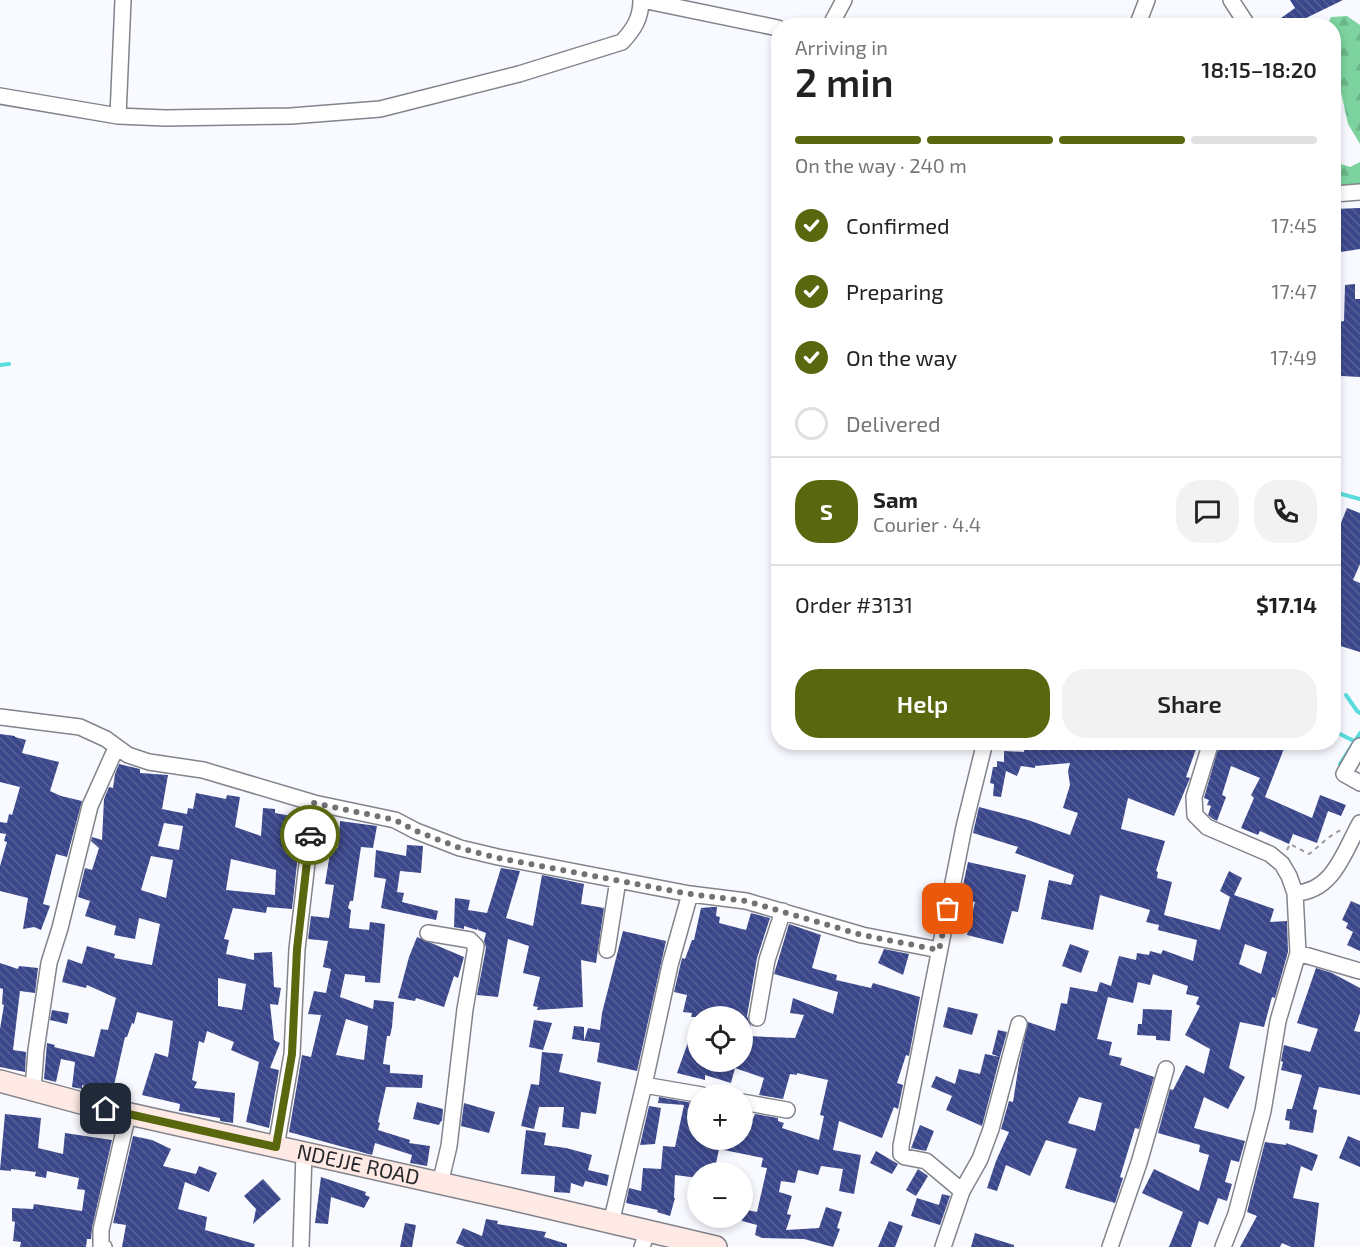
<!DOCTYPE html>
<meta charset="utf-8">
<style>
:root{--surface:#fff;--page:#f2f2f2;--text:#222;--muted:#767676;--line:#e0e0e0;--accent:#59670f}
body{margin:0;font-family:"Exo 2",sans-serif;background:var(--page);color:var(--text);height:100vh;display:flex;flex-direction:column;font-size:22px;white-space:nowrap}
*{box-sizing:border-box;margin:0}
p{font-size:20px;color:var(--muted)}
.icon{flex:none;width:33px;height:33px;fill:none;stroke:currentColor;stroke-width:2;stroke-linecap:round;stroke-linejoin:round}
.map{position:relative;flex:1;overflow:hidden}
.side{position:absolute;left:771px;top:18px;width:570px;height:732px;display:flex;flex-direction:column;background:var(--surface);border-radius:24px;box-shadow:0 3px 9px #0003}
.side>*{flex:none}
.tools{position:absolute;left:687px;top:1006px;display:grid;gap:12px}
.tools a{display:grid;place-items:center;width:66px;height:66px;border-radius:50%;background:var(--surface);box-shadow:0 3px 9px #0003;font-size:30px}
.pin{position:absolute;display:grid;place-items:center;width:51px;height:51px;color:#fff;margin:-26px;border-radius:12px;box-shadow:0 3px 9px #0006}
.courier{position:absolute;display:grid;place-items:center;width:60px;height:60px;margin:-30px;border:4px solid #59670f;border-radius:50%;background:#fff;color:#222;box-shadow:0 2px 8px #0007}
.summary em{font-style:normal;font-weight:600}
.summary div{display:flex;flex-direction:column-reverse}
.summary{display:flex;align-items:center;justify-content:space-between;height:102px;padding:0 24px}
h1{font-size:39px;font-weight:600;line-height:45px}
.bar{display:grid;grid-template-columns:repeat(4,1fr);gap:9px 6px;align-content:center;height:72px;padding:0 24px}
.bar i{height:8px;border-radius:4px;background:var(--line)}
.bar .current{background:var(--accent)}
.bar p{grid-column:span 4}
.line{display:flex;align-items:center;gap:15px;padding:0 24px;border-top:2px solid var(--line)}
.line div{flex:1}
.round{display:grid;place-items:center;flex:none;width:63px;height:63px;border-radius:24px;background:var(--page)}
ol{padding:0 24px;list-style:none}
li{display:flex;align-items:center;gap:18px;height:66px}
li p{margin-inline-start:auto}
li .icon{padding:6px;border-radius:50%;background:var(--accent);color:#fff;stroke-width:4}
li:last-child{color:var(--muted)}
li i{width:33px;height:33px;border:3px solid var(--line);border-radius:50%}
.action{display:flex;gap:12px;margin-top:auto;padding:12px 24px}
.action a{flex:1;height:69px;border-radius:24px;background:var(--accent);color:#fff;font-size:24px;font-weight:600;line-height:69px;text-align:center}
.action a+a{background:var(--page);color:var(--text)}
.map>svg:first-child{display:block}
</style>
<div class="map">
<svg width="1360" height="1247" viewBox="0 0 1360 1247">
<defs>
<pattern id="forest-firs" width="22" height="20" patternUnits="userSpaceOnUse" patternTransform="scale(1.5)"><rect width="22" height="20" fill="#7dd39f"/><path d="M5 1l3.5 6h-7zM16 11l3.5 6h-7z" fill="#6cb589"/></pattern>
<pattern id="building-back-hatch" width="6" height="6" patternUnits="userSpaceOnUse" patternTransform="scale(1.5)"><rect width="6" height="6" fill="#3b478b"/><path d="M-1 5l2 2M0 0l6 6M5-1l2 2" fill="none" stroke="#555f96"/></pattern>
</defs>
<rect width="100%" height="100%" fill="#f9faff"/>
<path fill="url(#forest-firs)" d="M1347,16L1360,25V144L1348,124L1341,92L1334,79V26L1327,25L1331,17Z
M1334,160L1338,163L1350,167L1360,162V185L1334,187Z"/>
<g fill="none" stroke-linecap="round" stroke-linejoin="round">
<path stroke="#5bdcdc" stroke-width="4" d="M0,365L9,364
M1334,492L1360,499
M1334,535L1337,523L1339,493
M1346,695L1357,711L1360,713
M1334,731L1354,741
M1340,764L1360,733"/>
</g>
<path fill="url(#building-back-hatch)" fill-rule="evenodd" d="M1290,0H1343L1300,21L1303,26H1270L1295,8Z
M1360,208V249L1334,253V209Z
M1355,284V299H1360V377L1342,376L1334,378V323L1344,321L1345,285Z
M1347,508L1360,513V564L1353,580L1360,583V652L1334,644L1336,633L1334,632V540Z
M0,734L15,736V737L26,740L22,753L59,762L50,791L61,796L82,801L67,857L56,854L43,904L50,906L41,930L34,927L23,929L28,898L0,891V866L7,842L4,841L6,834L0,833V822L7,823L9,814L12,815L20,787L0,782Z
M1025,742H1101L1111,744L1112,742H1201L1198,750L1196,749L1186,777L1190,778L1174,816L1128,798L1121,829L1165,841L1156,871L1158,872L1157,878L1172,882L1164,915L1220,930L1230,897L1220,891L1229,871L1242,878L1234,895L1274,909L1270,922L1287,921L1288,952L1275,998L1272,997L1264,1027L1240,1022L1229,1068L1245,1077L1228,1109L1204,1097L1194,1128L1245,1141L1239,1162L1231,1160L1225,1182L1232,1184L1227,1201L1218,1198L1208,1225L1199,1221L1191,1247H1169L1183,1212L1142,1193L1154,1169L1199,1191L1209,1155L1199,1152L1200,1145L1158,1133L1170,1089L1173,1090L1186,1065L1204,1074L1210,1049L1185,1035L1200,1006L1196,1004L1199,997L1186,994L1188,986L1153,974L1150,985L1138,982L1133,1003L1108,997L1097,1039L1112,1042L1109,1055L1122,1058L1120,1065L1154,1077L1139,1129L1135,1128L1120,1177L1123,1178L1115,1203L1065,1188L1077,1149L1046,1140L1030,1176L1006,1165L997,1191L987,1188L996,1161L1009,1132L1001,1129L1009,1101L1013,1102L1019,1063L1028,1022L1055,1031L1061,1003L1067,1004L1070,987L1097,992L1100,982L1111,986L1119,956L1136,960L1137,953L1149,955L1150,951L1161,954L1163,950L1193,961L1197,940L1158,930L1159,925L1146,922L1150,910L1100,895L1093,930L1041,919L1049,880L1071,885L1074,875L1015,853L1018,847L973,833L979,807L1028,820L1070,835L1078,813L1063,808L1070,785L1068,771L1070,763L1035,766V768L1021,766L1017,776L1006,771L1001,797L993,796L994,784L990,783L993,767H997V761L1004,762V751L1024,752ZM1245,944L1267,952L1261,974L1239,964ZM1079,1097L1102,1103L1095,1131L1068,1123Z
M1220,742H1278L1285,746L1265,797L1312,818L1320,795L1346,805L1341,816L1328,811L1317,843L1293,834L1289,844L1260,831L1258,835L1241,828L1254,798L1251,795L1260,778L1231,766L1222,795L1226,797L1217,821L1213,819L1208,815L1211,806L1207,805L1209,800L1204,798Z
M119,764L140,769V773L168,775L162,809L187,814L188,808L193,809L196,793L226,799L227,795L240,797L235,827L261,836L263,808L275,809V813L302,818L292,909L267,907L266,913L233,908L224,939L229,940L226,954L254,960V953L272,952L274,987L281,988L278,1005L270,1004L274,1040L280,1043L270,1068L279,1070L269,1128L246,1122L259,1062L231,1050L234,1042L207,1031L204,1043L199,1041L192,1080L197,1082L194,1088L235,1093L233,1123L220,1121V1118L179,1111L180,1104L142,1095L155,1053L168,1057L173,1021L137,1012L134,1024L132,1023L127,1037H125L112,1094L82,1085V1089L72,1087L75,1062L61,1059L56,1082L44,1079L47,1043L55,1045L54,1047L94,1057L101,1029L108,1030L116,998L87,985L86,988L62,982L68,959L82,964L87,946L115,954L114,958L152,965L160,924L139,918L135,939L114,935L116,926L85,916L90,901L78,897L85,868L92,870L99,848L91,841L92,837L102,840L104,799L109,787L113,788L115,774ZM164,823L183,826L179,850L158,846ZM151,856L173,860L166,898L141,890ZM231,859L276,870L275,895L226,890ZM218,978L246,984L242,1010L218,1006Z
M340,821L377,826L373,848L361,847L353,901H350L348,908L351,910L349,928L369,930L370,922L385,924L380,983L365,982V976L345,974L340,997L373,1009L374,1000L394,1002L392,1027L390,1036H387L383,1064L390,1065V1073L423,1075L422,1088L386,1087L378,1122L380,1123L378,1130L410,1140L409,1143L430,1146L427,1166L410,1163L412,1155L375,1143L372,1155L289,1132L302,1055L311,1057L321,1015L308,1014L314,991L326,993L331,969L323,967L328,941L308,939L311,916L329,918L334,885L325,884L331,847L338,848ZM346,1019L368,1026L364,1060L336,1055Z
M407,845L423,846L421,873L400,871L397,892L404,893L402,902L438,911L436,920L381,908L386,879L374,877L376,850L406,856Z
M968,862L1026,875L1018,912L1012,911L1003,944L967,935L975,902L960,899Z
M501,868L520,871L506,918L533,926L542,875L584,884L581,904L604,908L596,963L581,960L583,1007L537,1010L538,1007L533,1006L540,977L523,973L529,946L508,939L498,997L477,995L486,948L484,941L486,933L478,930V928L477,930L464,926V929L454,927L455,898L470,900L468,910L487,913Z
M1351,901L1360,905V951L1347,945L1353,932L1346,928L1348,923L1342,920Z
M712,907H717L716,916L720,917L719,923L746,930L751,913L770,918L757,958L747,1016L751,1026L747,1036L795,1038L804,1015L790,1013L793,998L833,1014L838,992L774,974L789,924L821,935L812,968L837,975L836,980L871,988L873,983L920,997L909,1056L906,1055L897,1083L903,1085L898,1109L894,1107L882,1138L839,1121L833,1150L861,1155L854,1194L839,1191L843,1169L821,1166L818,1175L798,1170L795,1183L781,1181L779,1192L792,1196L787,1214L791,1215L786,1230L819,1228L826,1207L842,1212L837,1228L840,1229L833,1247L804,1239L762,1238L755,1235L757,1225L742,1221V1209L757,1212L767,1168L761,1167L763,1158L719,1149L714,1173H698V1178L675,1175L674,1198H675L670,1216L657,1212L658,1210L626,1203L629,1188L641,1191L643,1168L661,1169L663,1146L675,1147L684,1105L658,1103L659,1097L698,1104V1140H742V1117L753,1119L755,1114L778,1118V1121L784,1123L782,1128L819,1140L824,1116L820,1115L828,1080L797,1073V1075L790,1074L783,1099L759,1095L764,1078L735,1068L731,1083L705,1075V1080L677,1073L696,1020L698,1062H742V1017H691L692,1013L683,1012L687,995L674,992L682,958L685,959L692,940H694L701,908Z
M623,931L666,941L637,1071L597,1062L600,1043L572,1039L574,1026L584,1027V1041L588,1028L600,1030L602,1013Z
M417,937L464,957L458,978L454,976L444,1007L416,998L415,1001L398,998L409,957Z
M1070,944L1089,951L1081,973L1062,966Z
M884,949L909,954L903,975L878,963Z
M0,963L18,969L19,966L38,968L35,993L20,991L13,1050L26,1052L25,1072L0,1067V1029L4,1005L2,1004L3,989L0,988Z
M1316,968L1332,973L1360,988V1013L1354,1031L1360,1032V1095L1319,1087L1313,1109L1317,1110L1313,1133L1289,1129L1290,1121L1285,1120L1287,1109H1292L1302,1075L1281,1070L1283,1062L1281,1061L1284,1045L1310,1052L1318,1029L1297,1023Z
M948,1007L978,1014L972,1035L943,1027Z
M1143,1009L1172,1010L1170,1041L1156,1040V1036L1137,1035L1138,1024H1142Z
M52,1010L69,1013L67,1024L50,1020Z
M534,1020L552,1023L543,1050L529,1047Z
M998,1030L1007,1032L1000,1057L992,1054Z
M542,1052L563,1054L559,1072L601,1082L596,1114L581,1112L579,1129L562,1127L564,1107H539L534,1129L521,1126L531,1084L539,1085Z
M985,1054L1000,1057L982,1126L946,1110L952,1096L931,1087L936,1076L955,1084L959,1069L980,1074Z
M417,1102L443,1109L442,1121H441L439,1125L413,1119Z
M464,1103L495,1112L489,1133L461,1126Z
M649,1106L661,1108L655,1144L640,1145Z
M5,1114L41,1118L38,1148L63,1154L65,1133L112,1140L92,1228L91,1239H87L86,1247H20L21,1242L13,1241L15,1222L12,1221V1208L33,1209L34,1204L82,1211L85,1190L77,1189L79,1178L47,1171L46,1178L35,1176L36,1172L11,1169V1171L0,1170Z
M920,1125L934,1131L926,1151L911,1148Z
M526,1130L546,1133L544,1145L566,1148L592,1155L588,1170L609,1175L607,1186L585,1181L583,1187L571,1183L570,1193L554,1192L555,1176L521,1174Z
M133,1136L152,1140L171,1149L163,1166L196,1174L199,1166L217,1173L209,1192L185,1182L178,1209L207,1217L205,1230L255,1244L254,1247H122L126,1225L113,1223Z
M1348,1136L1360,1141V1167L1339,1158Z
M1265,1142L1286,1145V1143L1318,1155L1312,1171L1301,1166L1293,1198L1319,1203L1314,1247H1291L1282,1243L1280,1247H1240L1257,1216L1247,1212Z
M876,1151L898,1164L892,1174L870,1163Z
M918,1169L928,1176L916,1196L906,1190Z
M321,1177L366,1192L365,1195L370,1197L364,1208L331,1197L328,1224L315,1223Z
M263,1179L281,1199L253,1224L256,1209L244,1196Z
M942,1194L950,1196L940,1225L911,1216L917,1198L939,1205Z
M486,1219L498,1221L497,1224L546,1232L544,1237L567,1244V1247H465L456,1243L463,1228L482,1236Z
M889,1221L903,1226L895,1247H878Z
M405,1223L416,1225L412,1247H400Z
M975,1233L1014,1245V1247H971Z"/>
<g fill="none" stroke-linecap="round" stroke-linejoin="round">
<g stroke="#82848b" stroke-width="18">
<path id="street" d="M642,0L778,28
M1231,0L1248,26
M830,26L844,0
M1137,26L1147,0
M0,96L118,116L165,118L291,116L380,109L519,74L622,42C634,29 641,18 641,0
M118,116L123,0
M1334,194L1360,192
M0,717L80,727L106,739L128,755L149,762L203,770L314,803L395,820L416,831L460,848L498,857L690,894L746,901L862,935L939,950
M1211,742L1194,797L1195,815L1207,827L1270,854L1282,864L1289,876L1295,893L1298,953L1278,1021L1263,1111L1236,1214L1223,1247
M1360,746L1344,774L1360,783
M1295,893C1333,892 1344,852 1360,823
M428,933L470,940L476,946L465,1009L449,1146L440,1184
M607,950L618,880
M1298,953L1360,971
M757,1018L767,960L783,911
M644,1085L702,1095
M33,1090L36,1050L49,963L60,928L90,806L116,748
M742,1102L787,1110
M276,1147L292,1054L297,949L314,803
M962,1191L926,1161L905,1157L901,1154V1146L964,827L985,742
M611,1223L644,1085L670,965L690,894
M104,1247L101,1245V1230L128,1114
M301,1247L304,1153
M642,1247L647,1232
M943,1247L962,1191L980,1159L991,1129L1019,1024
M1110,1247L1139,1163L1166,1069"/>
</g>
<g stroke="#82848b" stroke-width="24">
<g id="secondary">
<path id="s1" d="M0,1081L85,1104L511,1199L716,1247"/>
</g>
</g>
<path stroke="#9a9ba0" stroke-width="2" stroke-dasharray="4.5 4.5" stroke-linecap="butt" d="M1287,850L1290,844L1309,854C1320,846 1328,836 1341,830"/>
<use href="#street" stroke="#fff" stroke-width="15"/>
<use href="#secondary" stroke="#fee9e4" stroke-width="21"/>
</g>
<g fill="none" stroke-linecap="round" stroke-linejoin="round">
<path stroke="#717276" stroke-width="6" stroke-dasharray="0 10.8" d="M310,835L314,803L395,820L416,831L460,848L498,858L690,894L746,901L862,935L939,950L948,909"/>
<path stroke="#59670f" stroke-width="8" d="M106,1109L276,1147L292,1054L297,949L310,835"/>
</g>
<g text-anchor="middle" stroke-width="6" stroke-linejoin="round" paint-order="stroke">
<g font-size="21" fill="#28292c" stroke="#fff">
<text dy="7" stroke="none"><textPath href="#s1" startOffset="368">NDEJJE ROAD</textPath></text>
</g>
</g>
</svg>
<div class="tools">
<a><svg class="icon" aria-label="locate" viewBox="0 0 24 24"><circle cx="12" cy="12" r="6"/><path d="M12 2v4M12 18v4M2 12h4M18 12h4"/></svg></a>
<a>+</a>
<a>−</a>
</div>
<div class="pin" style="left:948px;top:909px;background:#ea580c"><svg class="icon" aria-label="bag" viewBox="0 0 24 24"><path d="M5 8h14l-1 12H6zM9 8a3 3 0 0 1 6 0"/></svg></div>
<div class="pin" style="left:106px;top:1109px;background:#1f2937"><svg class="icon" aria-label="home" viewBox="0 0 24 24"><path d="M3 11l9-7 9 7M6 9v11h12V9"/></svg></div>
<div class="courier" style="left:310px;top:835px"><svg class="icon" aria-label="car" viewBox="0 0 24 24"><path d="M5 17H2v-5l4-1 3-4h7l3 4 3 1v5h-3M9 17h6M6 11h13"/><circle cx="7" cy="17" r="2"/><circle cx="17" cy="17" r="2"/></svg></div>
<section class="side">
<div class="summary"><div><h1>2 min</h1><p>Arriving in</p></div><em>18:15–18:20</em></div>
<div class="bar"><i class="current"></i><i class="current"></i><i class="current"></i><i></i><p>On the way · 240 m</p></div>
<ol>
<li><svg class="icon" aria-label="check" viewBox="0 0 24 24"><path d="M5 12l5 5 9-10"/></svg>Confirmed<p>17:45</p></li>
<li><svg class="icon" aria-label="check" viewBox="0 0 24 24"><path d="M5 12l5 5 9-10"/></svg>Preparing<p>17:47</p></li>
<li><svg class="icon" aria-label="check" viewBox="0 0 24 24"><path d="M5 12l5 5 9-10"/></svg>On the way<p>17:49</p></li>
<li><i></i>Delivered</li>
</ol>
<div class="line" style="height:108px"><b class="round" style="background:var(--accent);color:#fff">S</b><div><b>Sam</b><p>Courier · 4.4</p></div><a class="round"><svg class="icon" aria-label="chat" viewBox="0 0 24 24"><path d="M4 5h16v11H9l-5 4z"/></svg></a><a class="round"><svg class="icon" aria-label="phone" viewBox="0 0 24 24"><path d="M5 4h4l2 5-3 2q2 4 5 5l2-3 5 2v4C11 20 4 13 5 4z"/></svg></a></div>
<div class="line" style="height:78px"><div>Order #3131</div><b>$17.14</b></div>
<div class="action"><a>Help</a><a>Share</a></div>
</section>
</div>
